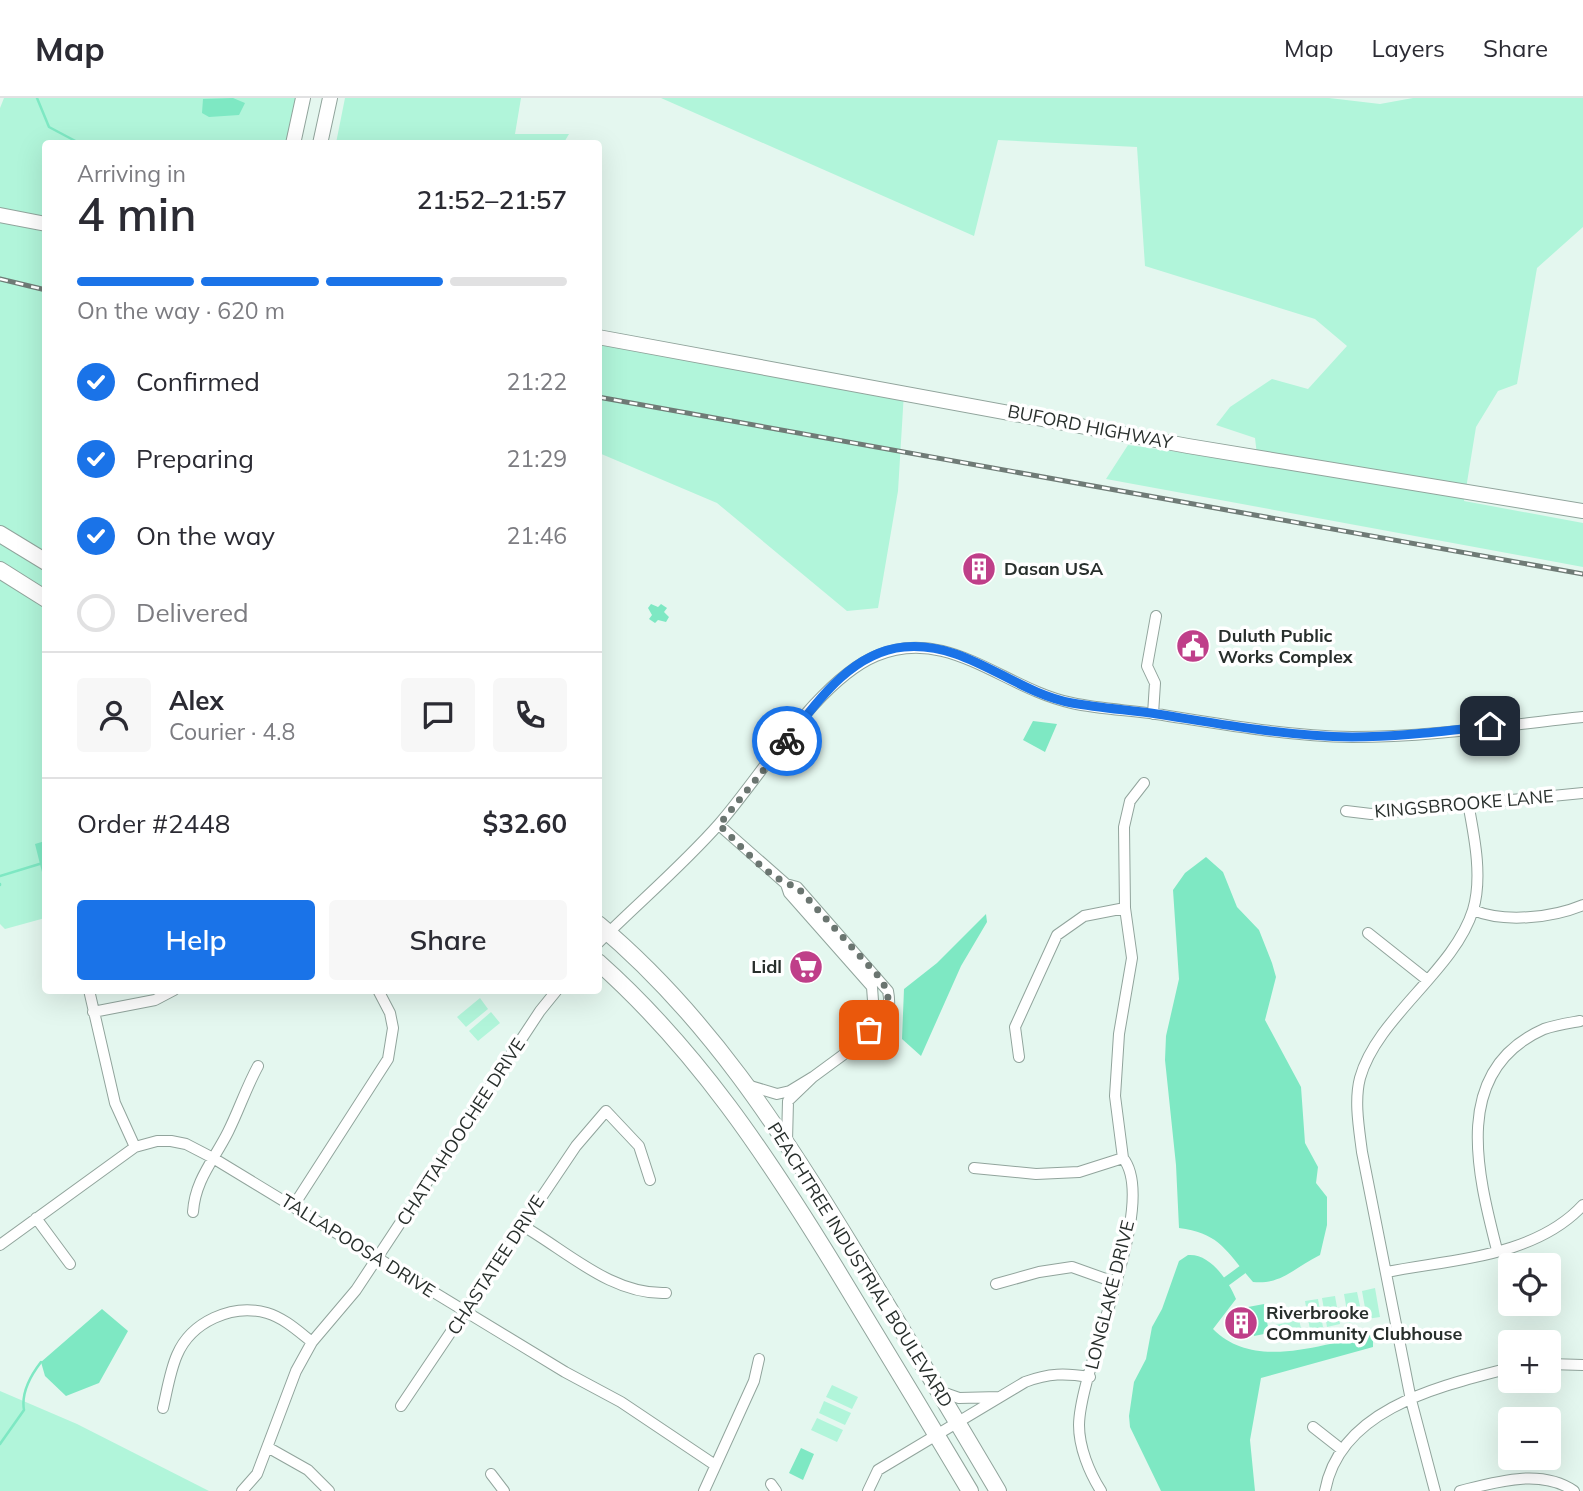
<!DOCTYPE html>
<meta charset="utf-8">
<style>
:root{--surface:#fff;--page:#f7f7f7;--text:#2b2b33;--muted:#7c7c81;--line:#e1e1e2;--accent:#1a73e8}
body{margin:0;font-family:Mulish,sans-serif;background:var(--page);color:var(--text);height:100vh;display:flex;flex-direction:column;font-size:26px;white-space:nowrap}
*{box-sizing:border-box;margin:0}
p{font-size:23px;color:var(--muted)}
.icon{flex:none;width:38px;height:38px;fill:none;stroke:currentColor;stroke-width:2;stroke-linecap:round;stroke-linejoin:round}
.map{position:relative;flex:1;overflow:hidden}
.drawer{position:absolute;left:42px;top:42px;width:560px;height:854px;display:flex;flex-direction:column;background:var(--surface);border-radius:7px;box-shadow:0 7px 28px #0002}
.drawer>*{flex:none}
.buttons{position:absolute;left:1498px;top:1155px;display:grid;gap:14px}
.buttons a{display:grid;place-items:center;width:63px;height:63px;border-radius:7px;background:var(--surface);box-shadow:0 7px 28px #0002;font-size:35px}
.pin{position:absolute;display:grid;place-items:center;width:60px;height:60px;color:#fff;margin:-30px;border-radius:14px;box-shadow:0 4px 10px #0006}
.courier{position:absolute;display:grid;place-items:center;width:70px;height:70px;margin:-35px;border:5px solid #1a73e8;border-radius:50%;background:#fff;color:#222;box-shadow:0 2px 9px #0007}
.head em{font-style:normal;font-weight:600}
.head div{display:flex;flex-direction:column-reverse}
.head{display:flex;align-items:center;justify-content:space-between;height:119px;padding:0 35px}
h1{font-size:46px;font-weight:600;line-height:52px}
.bar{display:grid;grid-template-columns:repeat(4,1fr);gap:10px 7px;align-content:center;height:84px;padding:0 35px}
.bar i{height:9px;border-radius:5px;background:var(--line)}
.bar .on{background:var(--accent)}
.bar p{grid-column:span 4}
.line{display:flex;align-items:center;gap:18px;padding:0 35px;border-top:2px solid var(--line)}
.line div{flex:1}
.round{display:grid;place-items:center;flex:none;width:74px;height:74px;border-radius:7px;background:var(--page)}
ol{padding:0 35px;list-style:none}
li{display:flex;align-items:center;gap:21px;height:77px}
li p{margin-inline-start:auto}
li .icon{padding:7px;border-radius:50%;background:var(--accent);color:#fff;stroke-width:4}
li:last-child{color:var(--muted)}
li i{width:38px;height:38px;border:4px solid var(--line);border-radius:50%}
.action{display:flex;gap:14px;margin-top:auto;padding:14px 35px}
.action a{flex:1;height:80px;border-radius:7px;background:var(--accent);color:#fff;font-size:28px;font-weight:600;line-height:80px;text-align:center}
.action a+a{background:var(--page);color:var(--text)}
header{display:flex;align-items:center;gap:42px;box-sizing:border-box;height:98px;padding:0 35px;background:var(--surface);border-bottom:2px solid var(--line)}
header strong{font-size:33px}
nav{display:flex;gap:38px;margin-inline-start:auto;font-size:24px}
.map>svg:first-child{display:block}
</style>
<header>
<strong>Map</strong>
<nav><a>Map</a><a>Layers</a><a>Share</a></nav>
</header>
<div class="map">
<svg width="1583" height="1393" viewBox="0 0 1583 1393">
<rect width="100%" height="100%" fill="#e4f7ef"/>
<path fill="#b1f5da" d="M4,0H308L298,45L46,46L45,820L5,831L0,826V10Z
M345,0H521L515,36H569L563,46L336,45Z
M661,0H1329L1380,6L1413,0H1583V129L1537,170L1517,286L1498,293L1476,329L1464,403L1583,425V469L1106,381L1128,347L1258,365L1255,340L1216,327L1230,309L1272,281L1308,291L1347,248L1315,221L1145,168L1137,49L998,42L974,138Z
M598,243L904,294L898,393L878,510L847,513L717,405L599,355Z
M480,900L488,911L466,929L457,919Z
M491,914L500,925L478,943L469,933Z
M1375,1190L1380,1219L1367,1221L1362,1193Z
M1357,1194L1363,1222L1349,1225L1344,1196Z
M1335,1198L1340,1226L1327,1229L1322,1200Z
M1318,1201L1323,1229L1310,1232L1305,1203Z
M1299,1222L1303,1238L1279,1243L1275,1227Z
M832,1287L858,1299L852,1311L826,1299Z
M0,1293L77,1326L209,1393H0Z
M824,1303L851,1315L845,1327L819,1315Z
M817,1320L843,1332L837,1344L811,1332Z"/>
<path fill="#7ee8c3" d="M233,0L245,5L239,17L209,19L202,15L203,1Z
M651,506L658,509L661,506L667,510L664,514L669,519L666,524L658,522L655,525L649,521L652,517L648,510Z
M1033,623L1057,626L1045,654L1023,642Z
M45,743H46L45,786L35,746Z
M1206,759L1223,774L1237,809L1259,832L1272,865L1276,879L1265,922L1301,989L1305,1045L1318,1069L1316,1085L1327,1099V1127L1320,1157C1295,1169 1282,1187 1253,1184C1227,1155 1221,1135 1179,1130L1176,1067L1165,962L1166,938L1179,881L1173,792L1185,775Z
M986,816L987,824L961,868L921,958L902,941L904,891L937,865Z
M1188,1157C1210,1155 1228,1182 1236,1201L1213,1231C1254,1273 1323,1246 1373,1236V1249L1261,1280L1250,1342L1255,1393H1161L1130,1329L1129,1318L1134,1284L1146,1261L1152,1229L1162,1211L1179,1163Z
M1264,1206L1269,1235L1254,1238L1248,1209Z
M102,1211L128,1233L99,1285L66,1298L45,1278L41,1264Z
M801,1350L814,1356L803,1382L789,1375Z"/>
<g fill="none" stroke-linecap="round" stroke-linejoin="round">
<path stroke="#7ee8c3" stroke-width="2.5" d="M37,0L49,29L81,46
M0,778L46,764
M0,786V787
M0,1346L24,1312C21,1295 31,1277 41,1264"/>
<path stroke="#7ee8c3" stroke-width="9" d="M1227,1183L1242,1172"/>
<g stroke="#91a49c" stroke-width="12">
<path id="minor" d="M1153,616L1155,585L1147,568L1156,518
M1346,713L1371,716L1583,695
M719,727L786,786
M786,786L797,789L888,893C892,913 886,932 866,940L874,916L872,889L789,795Z
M1473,812C1504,825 1552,820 1583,807
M1368,835L1426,881
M598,845C638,805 682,768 719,726C762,677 817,583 876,558C948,527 1004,591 1072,605C1099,611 1128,612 1156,616C1221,626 1286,638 1352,639C1429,639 1507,627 1583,619
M89,892L115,1005L135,1049
M93,914L155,902L174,892
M1019,959L1015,929L1057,837L1084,818L1125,810
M813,979L866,940
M747,987L777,996L790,993L813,979L788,1003L787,1043
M974,1070L1036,1076L1079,1074L1123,1060
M294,1107L388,961L393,930L390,915L378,892
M193,1114C195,1082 214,1062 228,1034C239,1012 246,990 258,968
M36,1120L70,1166
M523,1128C568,1154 612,1197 666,1195
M0,1147L135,1049L157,1043H171L186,1046L213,1060L565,1274L621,1304L715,1367
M1497,1152C1477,1074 1451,972 1544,931C1555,927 1569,925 1580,923
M1387,1174C1453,1161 1535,1159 1583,1107
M996,1186L1039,1174L1072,1169L1117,1185
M1549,1266L1583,1267
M939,1293L959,1300L999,1299
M401,1308L576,1048L606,1013L639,1048L650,1082
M163,1310C167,1293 170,1273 177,1257C191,1224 232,1205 267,1215C284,1220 298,1233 312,1244
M1313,1329L1341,1351
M269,1350L308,1372L329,1393
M491,1376L504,1393
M771,1386L776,1393
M242,1393L257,1376L296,1273L312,1244L356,1192L540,913L557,892
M704,1393L754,1283L759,1261
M868,1393L878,1372L1025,1284C1049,1275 1065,1275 1090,1279
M1101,1393C1089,1374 1079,1349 1079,1327C1080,1267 1160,1106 1123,1060L1115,998L1119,936L1132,860L1125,810L1124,729L1130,703L1144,685
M1325,1393C1340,1310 1441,1288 1510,1270
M1435,1393L1411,1302L1362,1054C1359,1030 1354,1003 1360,980C1377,919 1454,873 1473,812C1483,779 1474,737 1468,705
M1460,1393C1496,1384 1541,1370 1574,1393"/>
</g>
<g stroke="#91a49c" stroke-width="16">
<path id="major" d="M293,46L303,0
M320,46L330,0
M0,117L46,126
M598,239L1188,348L1583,413"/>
</g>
<g stroke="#91a49c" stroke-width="18">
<path id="highway" d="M0,436L46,464
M0,472L46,501
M598,826C706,916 781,1032 853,1151C902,1231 950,1312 998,1393
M598,864C697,952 767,1058 835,1169C881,1244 925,1318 970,1393"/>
</g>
<use href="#minor" stroke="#fff" stroke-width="10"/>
<use href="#major" stroke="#fff" stroke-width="14"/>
<use href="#highway" stroke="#fff" stroke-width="16"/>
<g stroke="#6f7b76" stroke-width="5">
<path id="rail" d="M0,181L46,192
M598,299L1583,476"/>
</g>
<use href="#rail" stroke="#fff" stroke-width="2.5" stroke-dasharray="8" stroke-linecap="butt"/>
</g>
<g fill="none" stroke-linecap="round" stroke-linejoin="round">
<path stroke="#6a7570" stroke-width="7" stroke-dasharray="0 12.6" d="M787,643L719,727C742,748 766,780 797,789L881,881C893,901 893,931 866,940L869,932"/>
<path stroke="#1a73e8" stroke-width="9" d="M787,643C816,605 851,554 904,549C967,543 1013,594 1072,605C1100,610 1129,612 1157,616C1221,626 1286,638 1352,639C1398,639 1444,633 1490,628"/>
</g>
<defs>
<g id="building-disc" transform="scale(1.75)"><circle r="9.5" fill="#bf3f89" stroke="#fff"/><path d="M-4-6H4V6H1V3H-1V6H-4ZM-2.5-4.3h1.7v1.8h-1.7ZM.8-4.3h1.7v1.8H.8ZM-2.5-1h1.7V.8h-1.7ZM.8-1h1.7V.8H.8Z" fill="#fff"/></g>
<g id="civic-disc" transform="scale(1.75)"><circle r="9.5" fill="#bf3f89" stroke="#fff"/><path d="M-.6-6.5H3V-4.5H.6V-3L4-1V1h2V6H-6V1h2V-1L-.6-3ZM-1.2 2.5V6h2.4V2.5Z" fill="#fff"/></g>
<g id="supermarket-disc" transform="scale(1.75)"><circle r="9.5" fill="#bf3f89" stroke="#fff"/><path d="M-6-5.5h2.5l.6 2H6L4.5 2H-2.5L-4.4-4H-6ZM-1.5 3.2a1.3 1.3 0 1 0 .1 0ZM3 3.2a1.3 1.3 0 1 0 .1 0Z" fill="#fff"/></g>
</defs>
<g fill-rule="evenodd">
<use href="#building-disc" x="979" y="471"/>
<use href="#civic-disc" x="1193" y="548"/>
<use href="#supermarket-disc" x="806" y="869"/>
<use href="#building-disc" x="1241" y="1225"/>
</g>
<g text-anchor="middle" stroke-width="7" stroke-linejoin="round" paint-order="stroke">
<g font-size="18" fill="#282f2c" stroke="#fff">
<text transform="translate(1090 329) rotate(11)" y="6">BUFORD HIGHWAY</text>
<text transform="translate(1464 706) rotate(-5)" y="6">KINGSBROOKE LANE</text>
<text transform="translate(461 1034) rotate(-57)" y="6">CHATTAHOOCHEE DRIVE</text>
<text transform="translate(358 1148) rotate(32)" y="6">TALLAPOOSA DRIVE</text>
<text transform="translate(496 1167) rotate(-57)" y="6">CHASTATEE DRIVE</text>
<text transform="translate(860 1167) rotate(58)" y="6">PEACHTREE INDUSTRIAL BOULEVARD</text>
<text transform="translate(1110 1197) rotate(-76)" y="6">LONGLAKE DRIVE</text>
</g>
<g font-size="18" font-weight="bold" fill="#282f2c" stroke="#fff" text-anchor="start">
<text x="1004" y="477">Dasan USA</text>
<text x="1218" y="544">Duluth Public<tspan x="1218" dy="21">Works Complex</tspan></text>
<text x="782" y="875" text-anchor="end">Lidl</text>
<text x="1266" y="1221">Riverbrooke<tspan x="1266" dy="21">COmmunity Clubhouse</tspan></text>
</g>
</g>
</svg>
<div class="buttons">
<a><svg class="icon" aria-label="locate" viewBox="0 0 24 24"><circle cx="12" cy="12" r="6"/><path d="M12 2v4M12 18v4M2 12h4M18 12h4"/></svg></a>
<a>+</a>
<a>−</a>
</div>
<div class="pin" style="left:869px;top:932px;background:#ea580c"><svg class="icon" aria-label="bag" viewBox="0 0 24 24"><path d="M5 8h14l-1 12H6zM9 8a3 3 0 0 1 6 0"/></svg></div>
<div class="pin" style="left:1490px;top:628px;background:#1f2937"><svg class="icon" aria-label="home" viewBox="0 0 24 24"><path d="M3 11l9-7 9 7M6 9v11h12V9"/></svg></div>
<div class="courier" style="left:787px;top:643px"><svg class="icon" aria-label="bike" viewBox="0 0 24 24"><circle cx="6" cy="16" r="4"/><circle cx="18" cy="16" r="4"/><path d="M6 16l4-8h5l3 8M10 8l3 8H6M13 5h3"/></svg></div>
<section class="drawer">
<div class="head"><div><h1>4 min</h1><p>Arriving in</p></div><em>21:52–21:57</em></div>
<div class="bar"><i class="on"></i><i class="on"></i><i class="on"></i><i></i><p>On the way · 620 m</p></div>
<ol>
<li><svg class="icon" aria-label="check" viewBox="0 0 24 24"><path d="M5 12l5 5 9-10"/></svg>Confirmed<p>21:22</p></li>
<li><svg class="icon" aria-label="check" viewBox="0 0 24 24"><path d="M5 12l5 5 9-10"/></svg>Preparing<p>21:29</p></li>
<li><svg class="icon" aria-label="check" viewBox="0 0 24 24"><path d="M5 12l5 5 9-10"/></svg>On the way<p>21:46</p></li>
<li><i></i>Delivered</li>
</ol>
<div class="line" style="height:126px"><a class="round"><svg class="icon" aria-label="person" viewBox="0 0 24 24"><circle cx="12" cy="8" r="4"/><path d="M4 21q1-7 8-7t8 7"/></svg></a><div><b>Alex</b><p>Courier · 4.8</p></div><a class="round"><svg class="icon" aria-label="chat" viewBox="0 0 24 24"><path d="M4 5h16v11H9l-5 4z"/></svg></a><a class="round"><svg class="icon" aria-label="phone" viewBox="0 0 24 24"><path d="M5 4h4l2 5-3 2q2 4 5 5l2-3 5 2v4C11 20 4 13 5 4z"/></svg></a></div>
<div class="line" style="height:91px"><div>Order #2448</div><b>$32.60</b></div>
<div class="action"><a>Help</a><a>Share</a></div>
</section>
</div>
